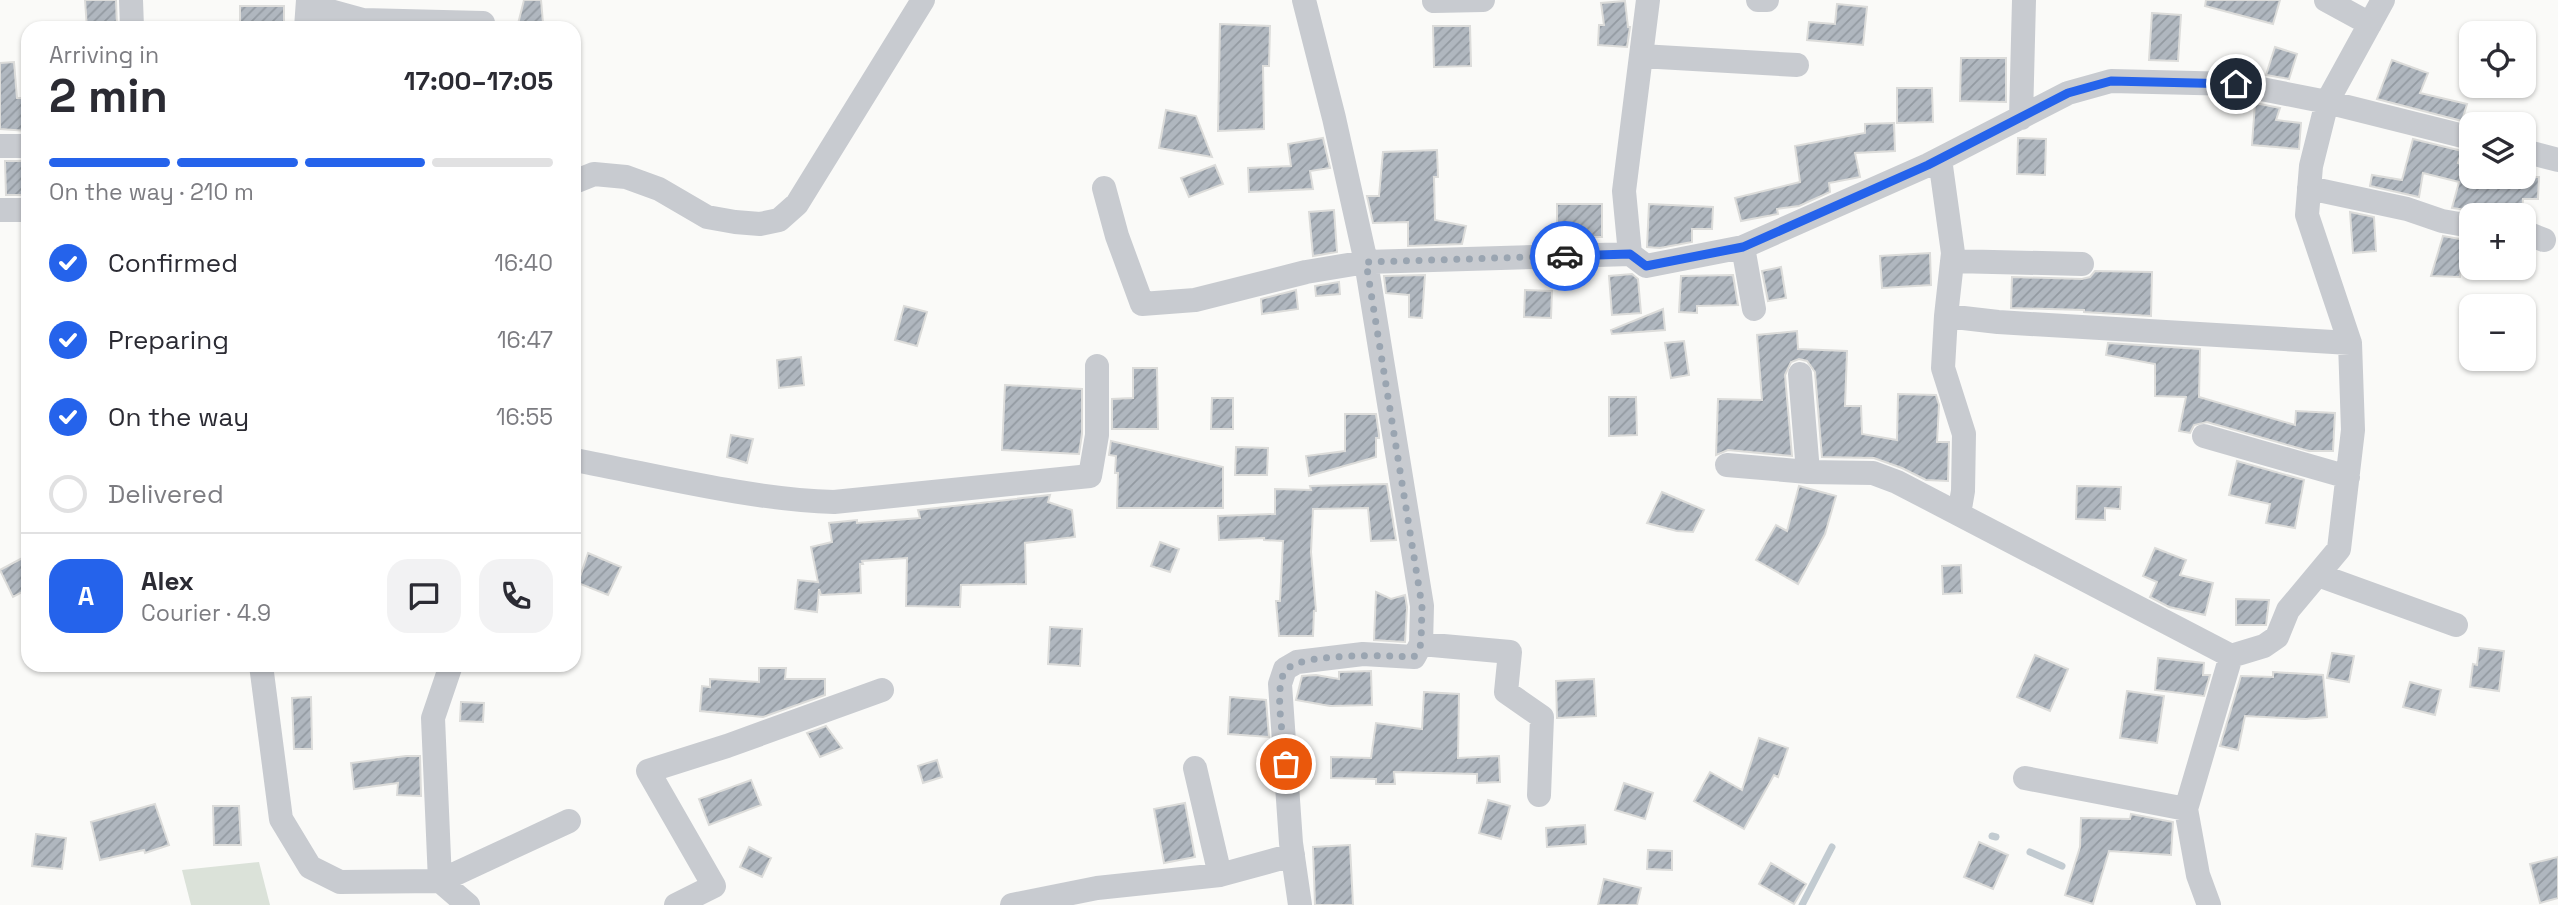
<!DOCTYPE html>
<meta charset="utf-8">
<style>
:root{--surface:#fff;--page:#f2f2f3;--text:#2b2b33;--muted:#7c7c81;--line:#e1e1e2;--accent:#2563eb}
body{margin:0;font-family:"Space Grotesk",sans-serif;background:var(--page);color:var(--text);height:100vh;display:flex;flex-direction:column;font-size:26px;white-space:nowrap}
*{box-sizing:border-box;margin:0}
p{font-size:23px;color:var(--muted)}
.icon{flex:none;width:38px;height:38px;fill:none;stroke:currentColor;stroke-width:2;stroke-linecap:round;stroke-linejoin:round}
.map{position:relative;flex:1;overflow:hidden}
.details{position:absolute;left:21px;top:21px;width:560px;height:651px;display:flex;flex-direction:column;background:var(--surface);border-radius:21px;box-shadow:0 2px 5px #0004}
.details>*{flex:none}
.buttons{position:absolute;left:2459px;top:21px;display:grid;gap:14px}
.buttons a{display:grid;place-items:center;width:77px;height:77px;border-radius:14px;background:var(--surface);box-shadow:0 2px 5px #0004;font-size:35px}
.pin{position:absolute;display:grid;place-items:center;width:60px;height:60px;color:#fff;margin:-30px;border:4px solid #fff;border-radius:50%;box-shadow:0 2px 7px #0007}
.courier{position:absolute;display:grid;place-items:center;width:70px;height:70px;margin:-35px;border:5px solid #2563eb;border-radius:50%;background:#fff;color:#222;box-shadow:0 2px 9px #0007}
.overview em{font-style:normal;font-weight:600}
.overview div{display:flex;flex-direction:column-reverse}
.overview{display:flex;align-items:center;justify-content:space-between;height:119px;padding:0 28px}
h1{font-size:46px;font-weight:600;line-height:52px}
.bar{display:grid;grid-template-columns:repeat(4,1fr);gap:10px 7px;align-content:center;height:84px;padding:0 28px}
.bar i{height:9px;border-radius:5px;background:var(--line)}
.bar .current{background:var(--accent)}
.bar p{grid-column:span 4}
.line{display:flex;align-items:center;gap:18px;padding:0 28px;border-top:2px solid var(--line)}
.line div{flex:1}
.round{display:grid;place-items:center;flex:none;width:74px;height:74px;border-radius:21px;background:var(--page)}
ol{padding:0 28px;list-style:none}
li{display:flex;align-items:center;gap:21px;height:77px}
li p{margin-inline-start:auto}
li .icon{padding:7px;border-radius:50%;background:var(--accent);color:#fff;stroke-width:4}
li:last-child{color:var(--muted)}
li i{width:38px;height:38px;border:4px solid var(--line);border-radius:50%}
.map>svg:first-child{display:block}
</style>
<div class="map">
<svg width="2558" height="905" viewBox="0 0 2558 905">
<defs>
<pattern id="building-hatch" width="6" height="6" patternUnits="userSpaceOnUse" patternTransform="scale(1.75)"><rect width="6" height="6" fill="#b0b7bf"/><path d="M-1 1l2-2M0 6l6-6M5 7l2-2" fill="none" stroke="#939aa1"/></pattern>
</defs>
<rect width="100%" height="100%" fill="#fafaf8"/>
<path fill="#dbe2d9" d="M259,862L270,905H191L182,870Z"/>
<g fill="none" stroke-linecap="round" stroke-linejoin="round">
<path stroke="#c2cbd1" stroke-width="7" d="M1992,836L1996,837
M2030,852L2062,866
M1802,905L1832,847"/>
</g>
<path fill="url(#building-hatch)" stroke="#dcdcda" stroke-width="2" d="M85,0H116L117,28H87Z
M524,0H541L543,23L517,28Z
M2206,0H2280L2273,24L2205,6Z
M1625,1L1628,27H1630L1627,47L1598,45L1599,25H1604L1601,3Z
M1837,4L1867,7L1863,45L1807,40L1809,22L1835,24Z
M240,6H284V28H240Z
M2152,13L2181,15L2178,61L2149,60Z
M1220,24L1270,26L1269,66H1263L1264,129L1218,131Z
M1433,26H1470L1471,66L1434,67Z
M2275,47L2297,54L2289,79L2266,75Z
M1961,58H2006V102L1960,101Z
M2392,60L2428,73L2420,93L2467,104L2462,121L2377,99Z
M14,62L17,98H28L27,131L0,129V63Z
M1897,88H1932L1933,122L1897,123Z
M2255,103L2280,108L2276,120L2301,123L2299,149L2252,145Z
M1166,110L1196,116L1212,157L1159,148Z
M1894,123L1895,151L1855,153L1860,177L1829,183L1830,192L1799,206L1777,209L1778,214L1741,221L1735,198L1800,182L1795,146L1865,133V124Z
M1323,138L1330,168L1310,171L1313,189L1249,192L1248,168L1291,166L1288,144Z
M2018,138L2046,139L2045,175L2017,174Z
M2413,139L2462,151L2458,163L2471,166V177H2539L2538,199H2523L2522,215H2481L2474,211L2452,208L2459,182L2423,173L2419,197L2370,186L2372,175L2402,180Z
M1437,150L1438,177H1434L1435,220L1466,226L1462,244L1408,246V222L1373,223L1367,196H1379L1383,152Z
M5,161H28V195H6Z
M1215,165L1223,184L1189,197L1181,178Z
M1557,204H1602V237H1557Z
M1649,204L1713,207L1712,229H1692V242L1660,248L1647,247Z
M1334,210L1337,252L1313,256L1309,212Z
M2350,212L2374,217L2376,251L2353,253Z
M2443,236L2471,241V272L2461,268L2460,277L2431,276Z
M1930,253L1931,285L1882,288L1880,256Z
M1781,267L1786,298L1768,301L1762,271Z
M2095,271L2152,272L2151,316L2084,312V310L2011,308L2012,277L2082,279L2090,277Z
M1632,274L1638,279L1641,313L1612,315L1609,276Z
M1425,275L1422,318L1409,317V295L1386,293L1384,276Z
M1733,275L1738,305L1697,306V313L1679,312L1681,276Z
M1339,282L1340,294L1316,296L1315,286Z
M1296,290L1298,309L1262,314L1261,299Z
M1525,290L1552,291L1551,318L1524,317Z
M904,306L927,312L917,346L895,340Z
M1663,309L1665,330L1612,334L1611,330Z
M1797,331L1798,349L1847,351L1845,406H1861L1862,434L1897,440L1898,394L1936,395L1939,405L1937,442H1949L1948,481L1926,480L1902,468L1874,458L1822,457L1815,372L1807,361L1799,359L1791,362L1785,375L1792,456L1728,450L1716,455L1718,399L1762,400L1757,335Z
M1684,341L1689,375L1671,378L1665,343Z
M2108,343L2200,349L2199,397L2295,425L2296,411L2335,413L2333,451H2309L2207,422L2194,425L2190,433L2179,431L2186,397L2155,396V364L2106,355Z
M801,357L804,385L779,388L777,360Z
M1133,368H1157L1158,429H1112V399L1133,398Z
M1005,385L1082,389V434L1079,454L1002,450Z
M1609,397H1636L1637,435L1609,436Z
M1212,398H1233V429H1211Z
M1345,414H1376L1379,435V438H1376V457L1309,476L1306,456L1345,451Z
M731,435L753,439L747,463L727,457Z
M1111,441L1223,467V508H1117L1118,473H1115L1116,456L1109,455Z
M1236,447L1268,448L1267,475H1235Z
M2237,461L2304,480L2295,528L2266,523L2270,504L2229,495Z
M1387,484L1396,540L1371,541L1368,508L1313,509L1311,552L1316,611H1314L1313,636H1279L1276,601H1280L1283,541L1264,540V538L1219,540L1218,516L1275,514V489L1311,490L1310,486Z
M1799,486L1836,496L1825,534L1798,584L1756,560L1776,525L1787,531Z
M2077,486L2121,487L2120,509L2105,508V520L2076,519Z
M1662,492L1704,510L1693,532L1677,531L1647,523Z
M1050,495L1048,502L1072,510L1075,537L1025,543L1026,584L961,585L960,607L906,606L907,558L862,561L863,564H860L861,593L821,595L819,589L817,612L795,609L798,580L818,582L811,547L832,542L829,523L857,520V523L920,518L918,510Z
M1160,542L1179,549L1170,572L1151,566Z
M2155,548L2186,560L2180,575L2213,583L2205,615L2169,607L2150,597L2157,582L2143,576Z
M588,553L621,567L608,595L578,583Z
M28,555V589L13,597L0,570Z
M1961,565L1962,593L1943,594L1942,566Z
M1376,592L1391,599L1405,595L1407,607L1405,642L1374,640Z
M2236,599L2269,600L2266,625H2236Z
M1050,627L1082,629L1080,666L1048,664Z
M2479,648L2504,651L2499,691L2470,687L2473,664L2477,665Z
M2332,653L2354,656L2349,682L2327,678Z
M2035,655L2068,669L2050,711L2017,697Z
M2158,658L2204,663L2203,675H2210L2204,696L2155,690Z
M759,668H786L785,679H825V695L763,717L700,711L702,686L710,687V679L759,682Z
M1371,671L1372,705L1330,706L1296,700L1302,676L1316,675L1339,679V672Z
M2273,672L2323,675L2327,717L2305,719L2245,716L2238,750L2220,746L2241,676L2273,677Z
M1594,679L1596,716L1557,718L1556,681Z
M2410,682L2441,690L2435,715L2403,707Z
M2127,691L2164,696L2157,743L2120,738Z
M1424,692L1459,694L1458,758L1499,756L1500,782L1477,783V774L1394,772L1395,784H1376V779L1331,778V757L1371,758L1376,723L1422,729Z
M311,697L312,749H294L292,698Z
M1230,697L1266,700L1269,737L1228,734Z
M461,702L484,703L483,722L460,721Z
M826,726L842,748L820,757L807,733Z
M1759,738L1788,748L1778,777L1774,775L1744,829L1694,801L1710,772L1742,790Z
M406,756H420L421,796L397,795L398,783L354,789L351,763Z
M937,760L942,777L923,783L918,766Z
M751,780L761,805L709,825L699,799Z
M1624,783L1653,793L1645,819L1615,810Z
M1488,800L1510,806L1501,839L1479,833Z
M1185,803L1195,857L1164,863L1154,809Z
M155,804L169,845L145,853L144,850L100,860L91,822Z
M213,806H239L241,845H214Z
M2131,814L2173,822L2171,855L2109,851L2093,904L2065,895L2080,847L2081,818L2130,819Z
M1585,825L1586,844L1547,847L1546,828Z
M36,834L66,838L62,869L32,866Z
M1979,842L2008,855L1993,889L1964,877Z
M1350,845L1353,905H1315L1313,847Z
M749,847L771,858L762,877L740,867Z
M1648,850L1672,851V870L1647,869Z
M2558,857V898L2540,903L2530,864Z
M1771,863L1806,884L1794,904L1759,884Z
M1604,879L1641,888L1637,905H1598Z"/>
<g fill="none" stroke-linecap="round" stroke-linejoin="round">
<path stroke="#c8cbd0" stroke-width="24" d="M131,0L132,28
M1648,0L1624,191L1630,254L1646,266L1743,247L1928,165L2068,93L2111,81L2236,84L2327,102L2471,138
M1758,0H1767
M2326,0L2370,24
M1434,1L1483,0
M308,5L363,20L483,23
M306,28L308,0
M1641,56L1797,65
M2021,118L2024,0
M0,146H28
M2524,151L2558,160
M1940,159L1953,253L1946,316L1943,368L1964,434L1963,491L1959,514
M574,182L594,174L626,177L659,189L707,217L735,222L760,224L779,220L797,204L923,0
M1104,188L1117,236L1142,304L1195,300L1306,272L1366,262L1630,254
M2309,188L2407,209L2442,221L2471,226
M0,210H28
M2524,232L2544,240
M1743,247L1754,309
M1952,261L2082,264
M1946,316L1998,322L2350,343
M1800,374L1808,472
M2204,436L2348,477
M574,460C660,476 747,499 834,502L1090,476L1097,435V366
M1727,465L1808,472L1873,473L1897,482L2231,656
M2318,575L2456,625
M1421,644L1510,652L1506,692L1542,717L1539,795
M261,665L281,819L310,867L340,882L440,881L569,821
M451,665L433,718L440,881L468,905
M1195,768L1220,875
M2025,778L2186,809
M676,905L714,886L648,771L727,746L882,690
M1012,905L1097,888L1220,875L1293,855
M1300,905L1291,843L1280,684L1285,669L1297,662L1363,654L1414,657L1421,644L1422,606L1366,262L1334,118L1304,0
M2209,905L2198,875L2186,809L2231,656L2264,646L2277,637L2288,610L2339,549L2353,430L2350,343L2307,215L2311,166L2327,102L2383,0"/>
</g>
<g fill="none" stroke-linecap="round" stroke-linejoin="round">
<path stroke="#9aa5b1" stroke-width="7" stroke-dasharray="0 12.6" d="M1286,764C1284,741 1274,692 1284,673C1294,651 1391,656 1414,657L1421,644L1422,606L1366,262L1565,256"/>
<path stroke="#2563eb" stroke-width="9" d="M1565,256L1630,254L1646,266L1743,247L1928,165L2068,93L2111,81L2236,84"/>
</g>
</svg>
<div class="buttons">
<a><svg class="icon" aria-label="locate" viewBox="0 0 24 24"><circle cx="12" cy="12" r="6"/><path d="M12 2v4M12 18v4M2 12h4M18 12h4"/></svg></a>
<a><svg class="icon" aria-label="layers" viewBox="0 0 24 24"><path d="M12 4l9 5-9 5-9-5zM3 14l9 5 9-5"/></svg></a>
<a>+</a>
<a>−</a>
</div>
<div class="pin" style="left:1286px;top:764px;background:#ea580c"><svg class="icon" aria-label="bag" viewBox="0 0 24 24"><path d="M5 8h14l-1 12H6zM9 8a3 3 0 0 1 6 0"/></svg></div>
<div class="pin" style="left:2236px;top:84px;background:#1f2937"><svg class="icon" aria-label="home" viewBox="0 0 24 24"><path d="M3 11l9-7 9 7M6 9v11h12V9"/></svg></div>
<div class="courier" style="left:1565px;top:256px"><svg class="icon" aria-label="car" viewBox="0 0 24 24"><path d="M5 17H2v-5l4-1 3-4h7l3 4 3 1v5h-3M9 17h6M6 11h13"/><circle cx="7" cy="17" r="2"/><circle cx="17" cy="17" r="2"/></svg></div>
<section class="details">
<div class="overview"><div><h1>2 min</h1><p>Arriving in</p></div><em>17:00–17:05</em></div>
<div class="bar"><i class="current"></i><i class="current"></i><i class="current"></i><i></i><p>On the way · 210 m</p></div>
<ol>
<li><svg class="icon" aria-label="check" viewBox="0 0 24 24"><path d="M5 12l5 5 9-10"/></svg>Confirmed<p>16:40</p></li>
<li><svg class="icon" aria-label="check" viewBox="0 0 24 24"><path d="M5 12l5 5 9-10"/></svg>Preparing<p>16:47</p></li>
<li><svg class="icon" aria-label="check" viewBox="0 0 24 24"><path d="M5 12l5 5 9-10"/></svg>On the way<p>16:55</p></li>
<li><i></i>Delivered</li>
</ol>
<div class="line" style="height:126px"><b class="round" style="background:var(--accent);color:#fff">A</b><div><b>Alex</b><p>Courier · 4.9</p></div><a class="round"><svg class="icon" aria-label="chat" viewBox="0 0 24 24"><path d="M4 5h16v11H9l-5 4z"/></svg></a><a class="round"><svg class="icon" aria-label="phone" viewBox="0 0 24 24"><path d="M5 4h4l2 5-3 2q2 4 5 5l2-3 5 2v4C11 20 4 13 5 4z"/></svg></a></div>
</section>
</div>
